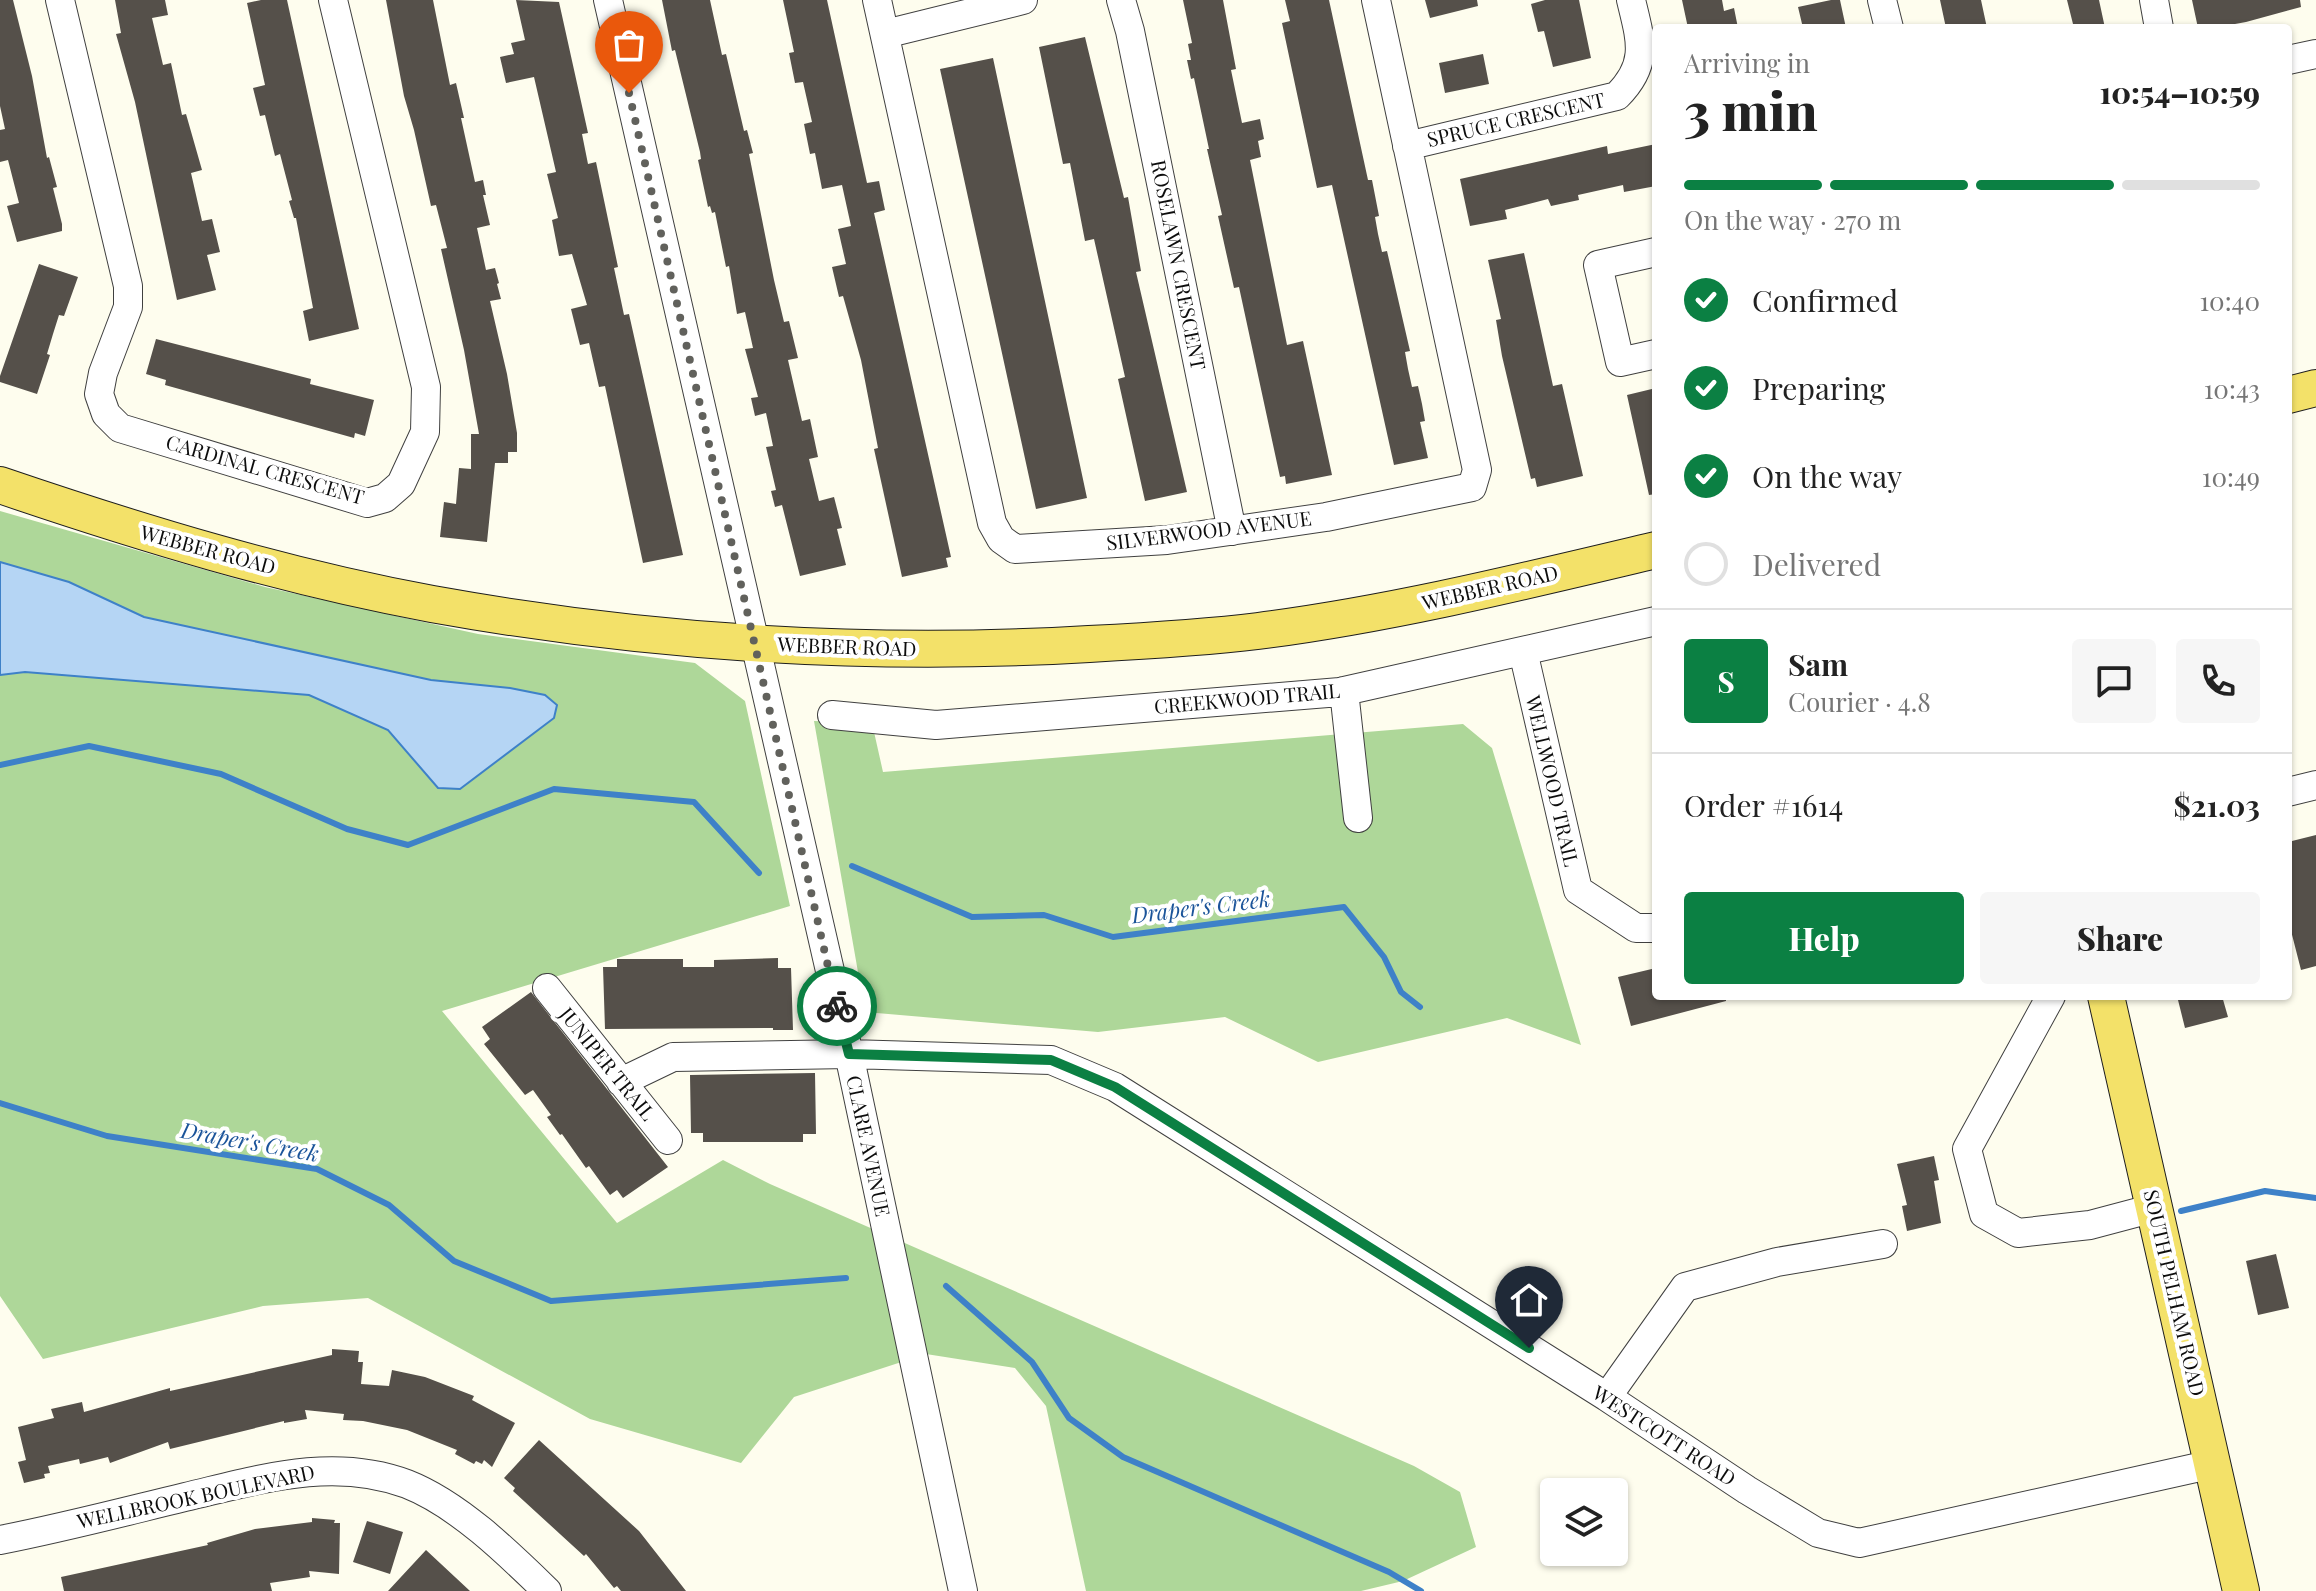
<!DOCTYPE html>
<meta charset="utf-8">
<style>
:root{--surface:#fff;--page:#f6f6f6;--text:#222;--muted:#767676;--line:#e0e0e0;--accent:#0b8043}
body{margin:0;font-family:"Playfair Display",serif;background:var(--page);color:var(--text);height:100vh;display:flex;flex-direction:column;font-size:30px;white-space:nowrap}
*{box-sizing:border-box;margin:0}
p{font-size:26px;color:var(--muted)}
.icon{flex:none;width:44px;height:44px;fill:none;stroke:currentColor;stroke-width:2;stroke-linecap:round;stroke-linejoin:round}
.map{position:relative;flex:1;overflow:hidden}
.details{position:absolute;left:1652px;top:24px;width:640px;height:976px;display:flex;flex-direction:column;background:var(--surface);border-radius:8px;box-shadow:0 2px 6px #0004}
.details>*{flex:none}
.controls{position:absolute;left:1540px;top:1478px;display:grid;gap:16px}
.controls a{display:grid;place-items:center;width:88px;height:88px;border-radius:8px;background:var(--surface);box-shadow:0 2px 6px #0004;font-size:40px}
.pin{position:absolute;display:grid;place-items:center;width:68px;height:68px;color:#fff;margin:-82px -34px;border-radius:50% 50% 50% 0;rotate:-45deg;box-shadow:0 0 8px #0007}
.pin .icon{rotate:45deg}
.courier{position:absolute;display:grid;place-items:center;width:80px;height:80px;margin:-40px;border:6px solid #0b8043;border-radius:50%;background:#fff;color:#222;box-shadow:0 2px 10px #0007}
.overview em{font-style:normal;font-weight:800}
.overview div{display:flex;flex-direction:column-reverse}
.overview{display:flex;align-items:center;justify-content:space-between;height:136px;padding:0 32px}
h1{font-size:52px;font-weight:800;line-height:60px}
.bar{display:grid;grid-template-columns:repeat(4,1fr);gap:12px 8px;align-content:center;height:96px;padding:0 32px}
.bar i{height:10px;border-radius:6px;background:var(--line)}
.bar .on{background:var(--accent)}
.bar p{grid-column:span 4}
.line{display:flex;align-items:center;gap:20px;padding:0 32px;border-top:2px solid var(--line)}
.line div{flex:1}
.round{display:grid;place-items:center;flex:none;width:84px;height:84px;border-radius:8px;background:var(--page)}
ol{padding:0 32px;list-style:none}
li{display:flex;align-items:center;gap:24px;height:88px}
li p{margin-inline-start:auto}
li .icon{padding:8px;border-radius:50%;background:var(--accent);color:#fff;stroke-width:4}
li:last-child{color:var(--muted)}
li i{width:44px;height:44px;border:4px solid var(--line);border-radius:50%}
.action{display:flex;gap:16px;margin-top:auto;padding:16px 32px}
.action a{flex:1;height:92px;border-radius:8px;background:var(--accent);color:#fff;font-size:32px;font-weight:800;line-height:92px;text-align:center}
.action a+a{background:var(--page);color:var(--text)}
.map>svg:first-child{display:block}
</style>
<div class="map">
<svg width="2316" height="1591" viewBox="0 0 2316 1591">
<rect width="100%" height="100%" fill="#fefdee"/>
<path fill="#aed799" d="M0,511L265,587L478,634L695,663L745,701L790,906L442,1011L617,1223L723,1160L770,1184L1414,1466L1460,1492L1476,1547L1403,1581L1361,1591H1086L1046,1406L1015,1368L926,1354L794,1397L741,1463L590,1419L368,1298L263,1306L43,1359L0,1296Z
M814,721L872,723L883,772L1463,724L1492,748L1581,1045L1507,1018L1318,1062L1225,1017L1098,1032L865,1012Z"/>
<path fill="#b5d5f4" stroke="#3e81c8" stroke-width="2" d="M0,562L69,582L144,617L431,680L510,688L545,695L557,705L554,718L460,789L438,788L388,730L309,695L25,672L0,675Z"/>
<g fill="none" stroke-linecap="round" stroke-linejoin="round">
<path stroke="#3e81c8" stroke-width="6" d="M0,765L89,746L221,774L347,829L408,845L554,789L694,802L759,873
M852,866L972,917L1044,915L1113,937L1344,907L1384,957L1401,992L1420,1007
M0,1103L107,1136L317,1169L389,1205L454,1261L551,1301L846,1278
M2181,1211L2265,1191L2316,1198
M946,1286L1032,1362L1069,1418L1123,1457L1389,1572L1421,1591"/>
</g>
<path fill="#55504a" d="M0,0H13L32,76L47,158L49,157L57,187L53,188L62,224V231L17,242L7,206L19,203L8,160L0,162V130L5,129L0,106Z
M115,0H165L168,15L152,18L163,65L171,63L182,115L186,114L202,170L191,173L202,221L212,219L220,252L207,255L216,290L177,300L135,102L116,34L121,33Z
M261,0H287L359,329L309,341L303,311L313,308L296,218H294L289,201L292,200L280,154L275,156L265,115L260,116L253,88L265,85L247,3Z
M386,0H433L450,85L456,83L464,118H461L475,182L483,180L486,195H483L490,225L477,228L486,270L495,268L499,283L497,284L501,299L490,301L507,374L517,433V452H508V463H495L487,542L440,537L444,502L456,504L459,468L471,469V434H479L464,350L441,249L447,248L436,205L431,206L414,130L404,96Z
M516,0L559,2L588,133L582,134L588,164L596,162L618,267L614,268L620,296L624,315L629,314L683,555L643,563L605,386L599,387L589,343L580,345L571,309L587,305L572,254L559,256L552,220L558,218L547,174L556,172L534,77L506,83L500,57L514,54L511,43L525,40Z
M662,0H710L722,55L726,54L744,131L747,130L753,153L749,154L774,280L784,322L789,321L798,358L788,360L802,421L810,419L818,457L809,459L819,501L834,497L842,528L837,529L846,565L800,576L782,505L775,507L771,491L776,490L766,447L773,446L766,413L755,416L751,398L758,397L745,349L753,348L745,312L737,314L729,266L726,267L715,212L712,213L710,206L708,207L698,160L701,159L700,152L675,50L672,51Z
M783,0H827L867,183L879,181L885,210L874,213L951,557L946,558L948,567L902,577L874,449L878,448L861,360L843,296L839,297L832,267L846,264L838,229L851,226L842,185L822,189L815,153L810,154L804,124L812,122L803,82L795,83L789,53L794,52Z
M1183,0H1223L1236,69L1231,70L1242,123L1260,119L1264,139L1258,141L1261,157L1250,160L1287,345L1303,341L1332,475L1286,484L1285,476L1280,477L1239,287L1234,288L1218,216L1222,215L1207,149H1209L1194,78L1191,79L1187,60H1191L1188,44L1192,43Z
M1285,0H1329L1368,180H1372L1379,216L1375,217L1378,234L1382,252L1387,251L1410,351L1405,352L1408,369L1412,387L1418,386L1422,404L1425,421L1420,422L1428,458L1394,465L1332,185L1317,188L1282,23L1290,21Z
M1425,0H1477L1478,6L1430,18Z
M1545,0H1579L1591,58L1553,67L1544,31L1538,32L1531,4Z
M1682,0H1722L1724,11L1734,8L1738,28H1688Z
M1831,0H1840L1846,28H1803L1798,7Z
M1940,0H1981L1987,28H1946Z
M2067,0H2099L2105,28H2074Z
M2192,0H2300L2301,7L2246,22L2213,28H2198Z
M1085,37L1124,198L1128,197L1141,271L1136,272L1187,492L1145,501L1118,379L1125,377L1094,239L1085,241L1070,163L1063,164L1039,47Z
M1483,54L1489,84L1445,93L1439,63Z
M993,58L1087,498L1036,509L940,69Z
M1656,144V186L1624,192L1623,185L1578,195L1579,200L1551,206L1548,199L1505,210L1507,219L1470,226L1460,179L1607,146L1608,154Z
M1524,253L1553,386L1562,384L1583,476L1537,487L1535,478L1531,479L1502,356L1496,320L1501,319L1488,260Z
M39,264L78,277L64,316L59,315L53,334L47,354L50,355L37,394L0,382V376Z
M156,339L311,379L310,384L374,400L365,436L355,433L354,438L165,385L166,380L146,374Z
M1656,388V494L1649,495L1627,395Z
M2316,835V966L2301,970L2288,919V842Z
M778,958V968H791L793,1030H773V1028L605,1029L603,967H617V959H683V967H714V960Z
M1656,968V996H1726V1001L1631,1026L1618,977Z
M531,992L668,1167L623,1198L617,1190L610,1195L589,1166L586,1168L562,1134L560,1135L547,1117L551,1115L533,1090L525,1095L484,1044L490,1039L482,1027Z
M2177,996H2222L2228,1017L2185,1028Z
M815,1073L816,1134H803V1142H703V1133H691L690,1075Z
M1934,1156L1939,1180L1934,1181L1941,1223L1907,1231L1902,1206L1907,1205L1897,1164Z
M2276,1254L2289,1308L2258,1315L2246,1261Z
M332,1349L359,1351L358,1362H363L361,1384L389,1386L392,1370L425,1377L474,1396L472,1400L515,1423L492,1467L484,1460L482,1464L476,1461L474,1464L455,1454L457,1450L407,1430L363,1421L343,1420L344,1414L305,1410L307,1419L284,1423V1421L170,1449L168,1442L110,1463L108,1457L80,1464L79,1459L48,1466L50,1473L44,1474L45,1478L24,1483L18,1462L26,1460L18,1427L54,1418L51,1409L82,1402L84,1412L170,1388V1391L332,1355Z
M539,1440L639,1531L686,1591H621L617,1586L614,1588L586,1554L584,1556L513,1491L515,1488L504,1478Z
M312,1518L335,1520L334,1523H340L339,1574L309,1571L310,1577L270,1583L272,1591H64L61,1577L208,1545L207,1543L255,1529L312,1522Z
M367,1521L403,1532L390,1574L353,1562Z
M426,1550L470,1591H388Z"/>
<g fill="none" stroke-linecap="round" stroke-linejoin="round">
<g stroke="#404040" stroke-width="30">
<path id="minor" d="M60,0L128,286V307L103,373L99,394L106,414L120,428L367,503L385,498L401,484L425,432L426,387L333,0
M608,0L849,1054L963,1591
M877,0L992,523L1001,539L1015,549L1167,540L1326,517L1472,487L1477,470L1376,0
M1121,0L1130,31L1232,531
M1882,0L1889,28
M2154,0L2159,28
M885,34L1023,0
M2288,60L2316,54
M1407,146L1617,96C1649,64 1641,41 1631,0
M1656,252L1598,265L1620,362L1656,354
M1523,651L1578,890L1636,928H1656
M1344,691L1358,818
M832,715L936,725L1340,692L1656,621
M2288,792L2316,785
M547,988L668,1140
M2051,996L1967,1149L1984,1214L2018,1233L2090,1225L2154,1208
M621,1082L673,1057L849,1054L1051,1060L1115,1087L1607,1397L1747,1490L1818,1533L1859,1543L2213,1464
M1607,1397L1685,1287L1777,1262L1883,1244
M0,1540C62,1528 123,1512 185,1497C258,1480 332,1456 407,1484C458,1504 508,1553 547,1591"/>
</g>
<g stroke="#1e1e1e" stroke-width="38">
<path id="major" d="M2288,395L2316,388
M0,485C141,533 285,577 432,604C649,643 870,657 1089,644C1146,641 1202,638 1258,631C1392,614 1525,581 1656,550
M2106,996L2241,1591"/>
</g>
<use href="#minor" stroke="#fff" stroke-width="28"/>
<use href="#major" stroke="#f3e169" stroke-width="36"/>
</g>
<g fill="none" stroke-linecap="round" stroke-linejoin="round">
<path stroke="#61615c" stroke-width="8" stroke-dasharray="0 14.4" d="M629,93L837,1006"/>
<path stroke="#0b8043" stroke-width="10" d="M837,1006L849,1054L1051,1060L1115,1087L1529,1348"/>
</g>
<g text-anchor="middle" stroke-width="8" stroke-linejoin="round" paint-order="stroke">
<g font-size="20" fill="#0d0d0d" stroke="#fff">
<text transform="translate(1516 120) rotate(-13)" y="7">SPRUCE CRESCENT</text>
<text transform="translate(1178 265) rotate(79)" y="7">ROSELAWN CRESCENT</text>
<text transform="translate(265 470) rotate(16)" y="7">CARDINAL CRESCENT</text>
<text transform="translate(1209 531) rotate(-7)" y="7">SILVERWOOD AVENUE</text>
<text transform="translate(208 550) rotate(15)" y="7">WEBBER ROAD</text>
<text transform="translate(1490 588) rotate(-13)" y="7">WEBBER ROAD</text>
<text transform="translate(847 647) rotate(2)" y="7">WEBBER ROAD</text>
<text transform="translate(1247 699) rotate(-5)" y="7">CREEKWOOD TRAIL</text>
<text transform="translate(1552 781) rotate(77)" y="7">WELLWOOD TRAIL</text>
<text transform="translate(607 1064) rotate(51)" y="7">JUNIPER TRAIL</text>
<text transform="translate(868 1146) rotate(78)" y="7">CLARE AVENUE</text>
<text transform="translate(2174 1293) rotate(77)" y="7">SOUTH PELHAM ROAD</text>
<text transform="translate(1664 1436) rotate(33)" y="7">WESTCOTT ROAD</text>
<text transform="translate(196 1497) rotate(-12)" y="7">WELLBROOK BOULEVARD</text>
</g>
<g font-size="22" font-style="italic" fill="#1b549a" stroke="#fff">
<text transform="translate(1201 907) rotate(-7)" y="8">Draper's Creek</text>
<text transform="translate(250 1142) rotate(10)" y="8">Draper's Creek</text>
</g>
</g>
</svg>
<div class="controls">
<a><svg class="icon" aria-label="layers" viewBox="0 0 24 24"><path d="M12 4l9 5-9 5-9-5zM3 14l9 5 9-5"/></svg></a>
</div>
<div class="pin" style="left:629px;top:93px;background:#ea580c"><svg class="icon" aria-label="bag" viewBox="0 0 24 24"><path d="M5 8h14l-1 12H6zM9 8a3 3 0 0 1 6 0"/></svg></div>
<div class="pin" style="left:1529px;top:1348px;background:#1f2937"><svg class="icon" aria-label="home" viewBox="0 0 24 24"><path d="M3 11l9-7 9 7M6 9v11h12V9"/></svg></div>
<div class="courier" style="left:837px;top:1006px"><svg class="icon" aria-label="bike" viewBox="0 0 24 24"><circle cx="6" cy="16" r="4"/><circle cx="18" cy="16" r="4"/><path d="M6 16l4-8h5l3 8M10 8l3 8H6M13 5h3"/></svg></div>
<section class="details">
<div class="overview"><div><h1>3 min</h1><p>Arriving in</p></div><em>10:54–10:59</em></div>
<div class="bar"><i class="on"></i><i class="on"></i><i class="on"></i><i></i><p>On the way · 270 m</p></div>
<ol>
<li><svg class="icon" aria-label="check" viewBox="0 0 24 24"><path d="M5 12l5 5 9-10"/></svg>Confirmed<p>10:40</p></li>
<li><svg class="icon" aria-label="check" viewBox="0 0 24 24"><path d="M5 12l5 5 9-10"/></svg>Preparing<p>10:43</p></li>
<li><svg class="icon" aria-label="check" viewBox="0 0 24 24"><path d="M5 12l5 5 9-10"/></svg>On the way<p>10:49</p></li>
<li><i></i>Delivered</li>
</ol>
<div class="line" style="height:144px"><b class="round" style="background:var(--accent);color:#fff">S</b><div><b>Sam</b><p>Courier · 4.8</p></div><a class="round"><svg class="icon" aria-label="chat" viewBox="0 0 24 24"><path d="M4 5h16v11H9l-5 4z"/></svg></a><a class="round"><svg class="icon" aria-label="phone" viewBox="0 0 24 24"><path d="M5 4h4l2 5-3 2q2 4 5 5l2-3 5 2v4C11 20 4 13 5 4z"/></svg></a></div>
<div class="line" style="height:104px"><div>Order #1614</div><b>$21.03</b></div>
<div class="action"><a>Help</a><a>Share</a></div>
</section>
</div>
